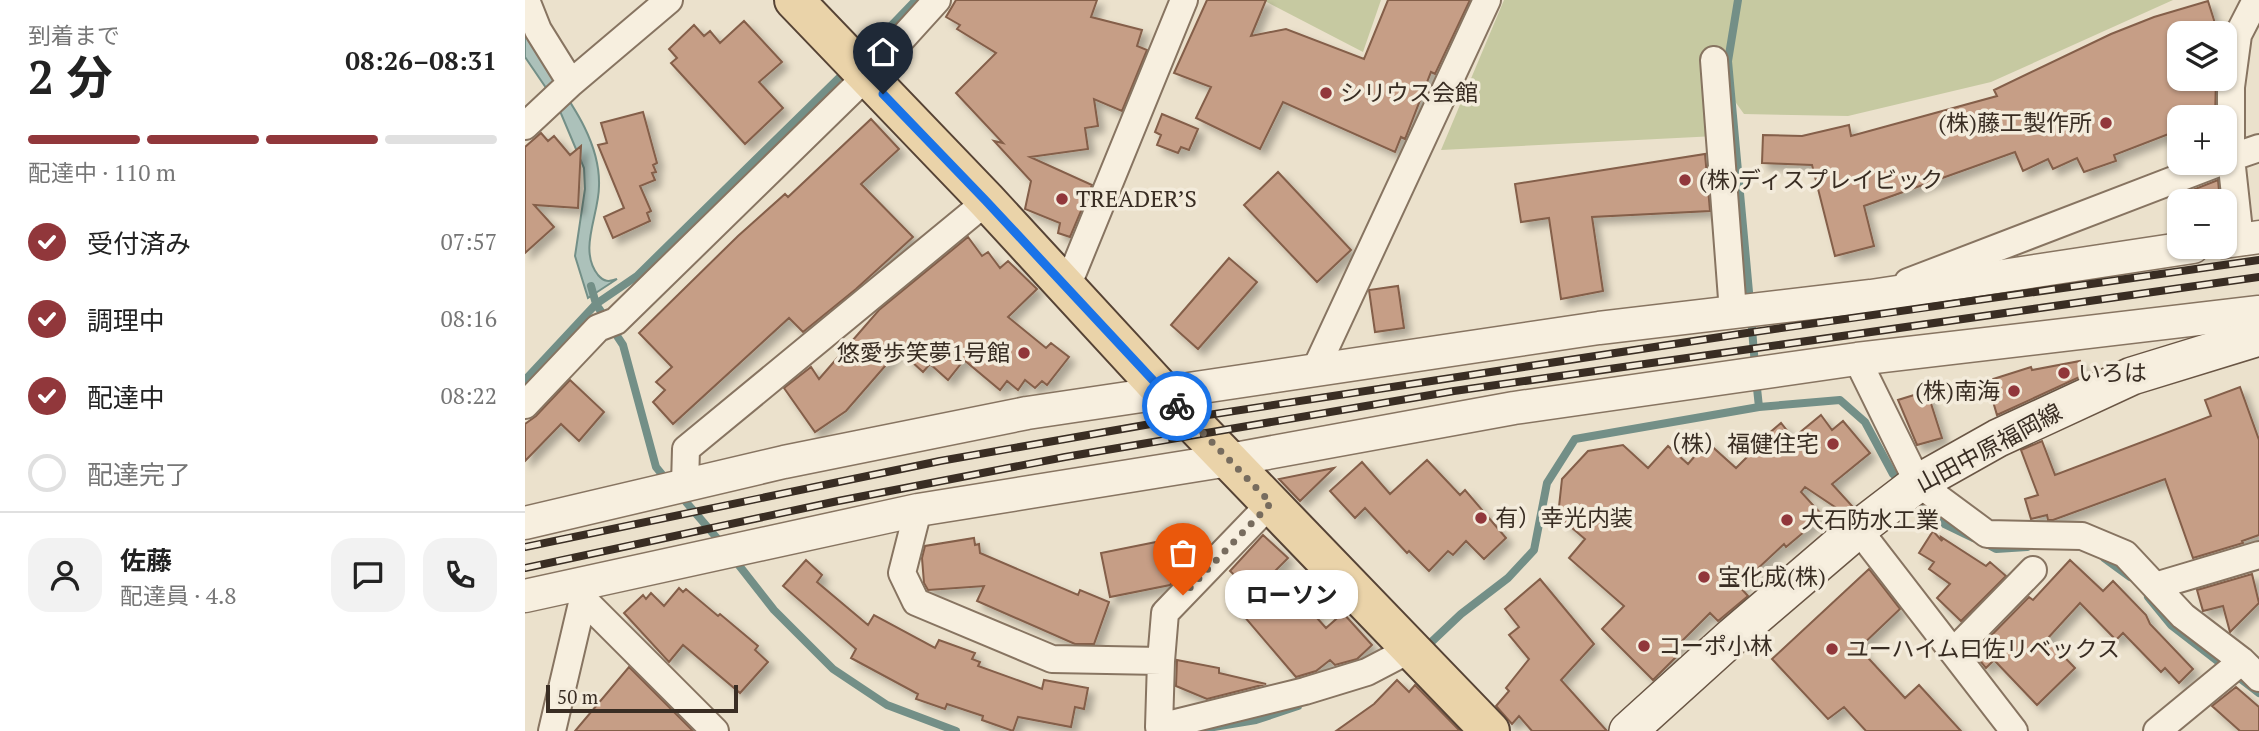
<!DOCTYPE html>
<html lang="ja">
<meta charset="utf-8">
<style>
:root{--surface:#fff;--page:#f2f2f2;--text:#222;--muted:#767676;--line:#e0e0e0;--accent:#91373b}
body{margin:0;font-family:"PT Serif","Noto Sans JP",serif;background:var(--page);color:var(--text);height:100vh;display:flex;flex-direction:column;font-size:26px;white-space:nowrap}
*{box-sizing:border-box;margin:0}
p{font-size:23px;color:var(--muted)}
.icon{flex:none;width:38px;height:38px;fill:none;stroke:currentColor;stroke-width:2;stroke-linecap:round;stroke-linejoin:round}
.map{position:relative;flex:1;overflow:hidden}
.drawer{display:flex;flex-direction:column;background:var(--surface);width:525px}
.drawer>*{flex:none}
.buttons{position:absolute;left:1642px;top:21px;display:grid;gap:14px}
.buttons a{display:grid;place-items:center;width:70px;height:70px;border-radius:14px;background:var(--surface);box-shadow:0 2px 5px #0004;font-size:35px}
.scale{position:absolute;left:21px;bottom:18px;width:192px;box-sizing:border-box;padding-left:7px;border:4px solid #392d23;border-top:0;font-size:19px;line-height:24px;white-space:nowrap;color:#392d23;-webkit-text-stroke:5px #f3ebdb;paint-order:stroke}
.pin{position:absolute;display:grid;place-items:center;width:60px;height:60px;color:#fff;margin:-72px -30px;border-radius:50% 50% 50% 0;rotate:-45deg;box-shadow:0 0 7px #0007}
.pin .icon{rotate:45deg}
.courier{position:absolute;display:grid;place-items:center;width:70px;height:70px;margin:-35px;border:5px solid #1a73e8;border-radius:50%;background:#fff;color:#222;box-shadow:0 2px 9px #0007}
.bubble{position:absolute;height:49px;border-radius:21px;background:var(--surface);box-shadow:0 2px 5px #0004;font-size:23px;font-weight:700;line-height:49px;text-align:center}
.summary em{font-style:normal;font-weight:700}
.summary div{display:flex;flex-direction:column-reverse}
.summary{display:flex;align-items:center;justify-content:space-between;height:119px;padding:0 28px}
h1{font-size:46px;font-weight:700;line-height:52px}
.bar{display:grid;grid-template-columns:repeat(4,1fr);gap:10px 7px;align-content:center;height:84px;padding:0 28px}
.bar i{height:9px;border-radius:5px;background:var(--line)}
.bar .active{background:var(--accent)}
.bar p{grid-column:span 4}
.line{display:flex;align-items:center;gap:18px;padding:0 28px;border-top:2px solid var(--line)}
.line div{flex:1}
.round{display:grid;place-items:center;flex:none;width:74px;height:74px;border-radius:21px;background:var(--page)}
ol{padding:0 28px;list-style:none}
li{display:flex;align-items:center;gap:21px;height:77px}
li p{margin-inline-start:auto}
li .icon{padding:7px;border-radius:50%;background:var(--accent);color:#fff;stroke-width:4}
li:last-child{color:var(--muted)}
li i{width:38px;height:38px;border:4px solid var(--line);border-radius:50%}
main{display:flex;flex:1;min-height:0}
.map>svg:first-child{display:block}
</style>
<main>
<section class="drawer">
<div class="summary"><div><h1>2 分</h1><p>到着まで</p></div><em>08:26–08:31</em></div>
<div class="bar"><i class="active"></i><i class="active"></i><i class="active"></i><i></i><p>配達中 · 110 m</p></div>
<ol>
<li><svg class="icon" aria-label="check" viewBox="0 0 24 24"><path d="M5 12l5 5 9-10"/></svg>受付済み<p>07:57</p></li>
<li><svg class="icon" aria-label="check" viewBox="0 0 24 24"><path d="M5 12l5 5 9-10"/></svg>調理中<p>08:16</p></li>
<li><svg class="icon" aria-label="check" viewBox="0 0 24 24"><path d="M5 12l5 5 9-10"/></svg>配達中<p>08:22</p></li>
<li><i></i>配達完了</li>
</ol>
<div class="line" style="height:126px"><a class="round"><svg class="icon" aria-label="person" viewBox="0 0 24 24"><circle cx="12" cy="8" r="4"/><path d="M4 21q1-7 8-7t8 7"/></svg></a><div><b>佐藤</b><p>配達員 · 4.8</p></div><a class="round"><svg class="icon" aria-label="chat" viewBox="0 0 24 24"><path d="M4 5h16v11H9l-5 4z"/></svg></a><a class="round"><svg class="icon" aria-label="phone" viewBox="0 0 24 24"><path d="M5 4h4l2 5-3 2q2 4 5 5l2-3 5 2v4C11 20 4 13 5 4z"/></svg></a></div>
</section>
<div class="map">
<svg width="1734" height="731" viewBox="0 0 1734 731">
<defs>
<filter id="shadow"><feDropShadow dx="6" dy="6" stdDeviation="3.5" flood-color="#0004"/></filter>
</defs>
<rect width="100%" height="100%" fill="#ebe1cc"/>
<path fill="#c6c9a1" d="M738,0H856L838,52Z
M979,0H1648L1466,82L1323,116L1219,114L1185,67L1191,136L916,150Z"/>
<path fill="#acc1ba" stroke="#738f87" stroke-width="2" d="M0,33C26,80 76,129 74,186C74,215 53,250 73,275C79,282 84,282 92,279L63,298L50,256L60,189L59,168L32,104L0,57Z"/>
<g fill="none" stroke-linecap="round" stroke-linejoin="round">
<path stroke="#738f87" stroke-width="8" d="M1213,0L1203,61L1225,303
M337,56L391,0
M66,286L71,304L98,345L131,467L144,483
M1226,316L1230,366
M1231,379L1234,407
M0,380L71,304L112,276L322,70
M155,495L197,544
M1391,497L1417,523L1448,538
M1460,543L1471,549L1502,547
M1579,558L1605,577
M209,559L249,610L308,669L362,705L431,731
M1623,597L1646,625L1734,693
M899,649L936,614L983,578L1009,550L1022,483L1050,439L1234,407L1315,400L1340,422L1368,474L1377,483
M677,729L731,720L773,706"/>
</g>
<path fill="#c69e86" stroke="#845e49" stroke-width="2" filter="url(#shadow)" d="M431,0H572L566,17L617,30L612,46L622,50L597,111L569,99L573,126L560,128L563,149L505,157L567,185L545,237L533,233L535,223L500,209L506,181L469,141L478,143L431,93L471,53L432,29L435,25L421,17Z
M682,0H741L726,36L761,29L839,59L863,0H945L910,74L906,72L880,139L876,137L870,152L758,102L735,149L671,118L686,87L649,73Z
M1683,1L1693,33H1654V79H1691L1690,117H1654V130L1589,155L1591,161L1559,172L1552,158L1528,169L1523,159L1498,171L1490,152L1339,206L1349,246L1310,256L1287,165L1237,163L1238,135L1277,136L1324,125L1326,136L1472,96L1469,90L1586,34L1629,17Z
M219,21L257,62L234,82L258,108L220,144L146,63L152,58L144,49L169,25L179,36L185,31L195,43Z
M118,112L132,163L128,165L131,172L127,173L130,180L115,186L126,211L122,213L125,221L88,238L79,217L99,208L73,145L82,143L76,123Z
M637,114L673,129L664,150L656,147L653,153L632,145L636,135L630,132Z
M346,119L374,149L336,184L388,237L331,289L278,332L264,318L148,424L128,402L140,390L131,382L147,367L114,333L213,236L260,194L263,197Z
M16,133L23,141L29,136L45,155L56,146L53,208L9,205L29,227L0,253V147Z
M1180,154L1185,211L1067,217L1078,291L1036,299L1024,218L996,222L990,184Z
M753,172L826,250L792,282L719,205Z
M1693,180L1695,201H1648L1647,198Z
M443,237L457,256L463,252L475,268L483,261L512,289L483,317L521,348L526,343L544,357L522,385L517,381L510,388L500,380L493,390L482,381L475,390L439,360L423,380L405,364L398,372L374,350L321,411L290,432L259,388L286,367L294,379L354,310Z
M704,258L732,282L673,349L646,325Z
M873,286L879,328L850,332L844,290Z
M1555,361L1559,375L1472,415L1462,381L1506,367L1507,370Z
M45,380L79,412L54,441L36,424L0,461V424L11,416Z
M1715,387L1734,440V535L1717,541L1718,543L1668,558L1640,479L1528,520H1523L1522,515L1506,519L1500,499L1513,495L1496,450L1517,441L1530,475L1686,416L1680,400Z
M1402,391L1417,438L1392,445L1373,400Z
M1296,415L1307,430L1318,421L1345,453L1307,484L1328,507L1319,513L1280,487L1276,492L1298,516L1261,547L1259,544L1214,586L1223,596L1193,621L1185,613L1148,650L1153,655L1128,680L1077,629L1099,606L1044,558L1060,539L1033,516L1037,479L1063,451L1098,445L1123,468L1143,446L1163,464L1182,442L1211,468L1237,442L1236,440L1256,423L1268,438Z
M902,460L935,495L940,490L981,538L959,559L941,541L928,555L923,551L904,571L884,551L882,553L840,508L830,518L805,491L837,462L865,494Z
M809,468L775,501L754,479Z
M1408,531L1417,541L1416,537L1461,566L1465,562L1481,576L1436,621L1412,598L1425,584L1404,569L1409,562L1394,553Z
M738,535L763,558L750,571L801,628L818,613L847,645L832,659L810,665L805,660L791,671L771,677L706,601L723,588L705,571Z
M449,538L450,545L454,544L455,553L553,595L555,590L584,602L569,644H550L452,601L459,586L403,590L399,583L397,558L400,546Z
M646,539L653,576L645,585L585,597L576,553Z
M281,560L297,575L292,582L343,625L349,615L410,648L414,640L450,653L447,659L455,662L453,666L517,689L519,680L563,688L559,709L550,707L546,727L493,717L488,731L457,720L458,716L422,704L420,709L391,699L393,694L326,658L331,649L258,586Z
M1545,560L1578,591L1588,581L1621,615L1625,624L1668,669L1654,683L1640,668L1636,672L1598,633L1591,640L1555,603L1522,639L1550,668L1512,705L1469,660L1461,668L1449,653L1504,597L1508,600Z
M1344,569L1375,609L1334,648L1380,698L1394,685L1436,731H1341L1319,707L1303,719L1247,659Z
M1727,574L1734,603L1705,632L1698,606L1678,611L1672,590Z
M1015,579L1069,644L1036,680L1082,731H1007L994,716L987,724L971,706L984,691L981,688L1004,659L984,635L994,627L980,609Z
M154,588L158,592L161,589L193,616L195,614L233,646L230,650L243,662L215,693L158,645L144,662L99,613L118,595L121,599L126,593L139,606Z
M652,660L694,668V673L741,684L682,699L651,686Z
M104,667L168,731H50Z
M872,680L884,692L890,685L935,731H811L849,704Z
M1711,687L1734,707V731H1715L1687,706Z"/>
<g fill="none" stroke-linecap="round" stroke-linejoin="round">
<g stroke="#877461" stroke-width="30">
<path id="minor" d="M1,0L13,30L46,83
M1189,60L1208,312
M0,126L46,83L144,0
M1699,160L1734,148
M1715,240L1706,158V87L1713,35L1731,0
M1383,282L1693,163
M538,285L548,272L659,0
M1332,359L1393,483L1462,534L1557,536L1600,554L1658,616L1717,661L1734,678
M791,368L962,0
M0,405L73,328L91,321L353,65L412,0
M160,484L161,449L462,201
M746,503L640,613L636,661L634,727L780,691L842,672L886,649
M393,510L377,573L391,602L527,659L636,661
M1333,529L1489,731
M1630,586L1734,555
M58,599L190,731
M1428,652L1508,570
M27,731L58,599L55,586
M1632,731L1717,661"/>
</g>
<g stroke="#877461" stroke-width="35">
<path id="tertiary" d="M1699,242L1734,237
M0,523L259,462L502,413L1074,328L1346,296L1668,247
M0,596L393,510L704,460L989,408L1332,359L1734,312"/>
</g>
<g stroke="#695544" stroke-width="40">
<path id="secondary" d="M1103,731L1208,636L1333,529L1393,483L1473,438L1607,376L1734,337"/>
</g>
<g stroke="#564335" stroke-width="42">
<path id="primary" d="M269,0L462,201L638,392L965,731"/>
</g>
<use href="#minor" stroke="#f7efdf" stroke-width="26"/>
<use href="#tertiary" stroke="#f7efdf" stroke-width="32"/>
<use href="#secondary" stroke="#f7efdf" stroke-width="37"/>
<use href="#primary" stroke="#ead3a9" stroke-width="38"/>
<g stroke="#392d23" stroke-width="8">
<path id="rail" d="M0,547L415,461L637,422L1215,334L1734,260
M0,568L313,501L540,457L929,391L1734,277"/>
</g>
<use href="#rail" stroke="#f3ebdb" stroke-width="5" stroke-dasharray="16" stroke-linecap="butt"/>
</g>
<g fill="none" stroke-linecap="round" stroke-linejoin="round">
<path stroke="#776c5e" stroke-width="7" stroke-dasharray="0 12.6" d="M652,406L746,503L658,595"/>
<path stroke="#1a73e8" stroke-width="9" d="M358,94L461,201L652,406"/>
</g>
<g fill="#91373b" stroke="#f3ebdb" stroke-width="2.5">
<circle cx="801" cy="93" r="7"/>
<circle cx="1581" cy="123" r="7"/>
<circle cx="1160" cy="180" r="7"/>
<circle cx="537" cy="199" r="7"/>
<circle cx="499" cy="353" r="7"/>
<circle cx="1539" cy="373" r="7"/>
<circle cx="1489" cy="391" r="7"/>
<circle cx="1308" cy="444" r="7"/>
<circle cx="956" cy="518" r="7"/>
<circle cx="1262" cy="520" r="7"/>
<circle cx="1179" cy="577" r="7"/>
<circle cx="1119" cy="646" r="7"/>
<circle cx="1307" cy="649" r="7"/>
</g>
<g text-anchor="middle" stroke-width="7" stroke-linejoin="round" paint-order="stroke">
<g font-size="23" fill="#392d23" stroke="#f3ebdb" text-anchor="start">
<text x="815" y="101">シリウス会館</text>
<text x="1567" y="131" text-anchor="end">(株)藤工製作所</text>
<text x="1174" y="188">(株)ディスプレイビック</text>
<text x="551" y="207">TREADER’S</text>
<text x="485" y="361" text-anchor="end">悠愛歩笑夢1号館</text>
<text x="1553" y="381">いろは</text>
<text x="1475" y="399" text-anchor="end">(株)南海</text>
<text x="1294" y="452" text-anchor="end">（株）福健住宅</text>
<text x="970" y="526">有）幸光内装</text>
<text x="1276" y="528">大石防水工業</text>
<text x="1193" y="585">宝化成(株)</text>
<text x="1133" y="654">コーポ小林</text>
<text x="1321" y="657">ユーハイム曰佐リベックス</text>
</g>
<g font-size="23" fill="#392d23" stroke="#f3ebdb">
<text transform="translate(1464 448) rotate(-28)" y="8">山田中原福岡線</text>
</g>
</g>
</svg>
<div class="buttons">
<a><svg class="icon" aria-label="layers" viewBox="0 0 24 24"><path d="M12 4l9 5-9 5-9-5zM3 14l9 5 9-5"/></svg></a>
<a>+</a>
<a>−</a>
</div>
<div class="scale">50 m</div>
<div class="pin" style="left:658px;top:595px;background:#ea580c"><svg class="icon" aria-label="bag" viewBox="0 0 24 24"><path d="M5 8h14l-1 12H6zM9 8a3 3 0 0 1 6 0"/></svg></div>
<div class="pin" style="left:358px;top:94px;background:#1f2937"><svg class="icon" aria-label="home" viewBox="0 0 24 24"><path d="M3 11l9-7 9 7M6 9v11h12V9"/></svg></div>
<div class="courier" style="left:652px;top:406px"><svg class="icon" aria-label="bike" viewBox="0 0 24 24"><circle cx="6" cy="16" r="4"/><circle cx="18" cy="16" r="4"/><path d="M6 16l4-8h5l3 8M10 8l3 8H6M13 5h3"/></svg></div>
<div class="bubble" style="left:700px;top:570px;width:133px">ローソン</div>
</div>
</main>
